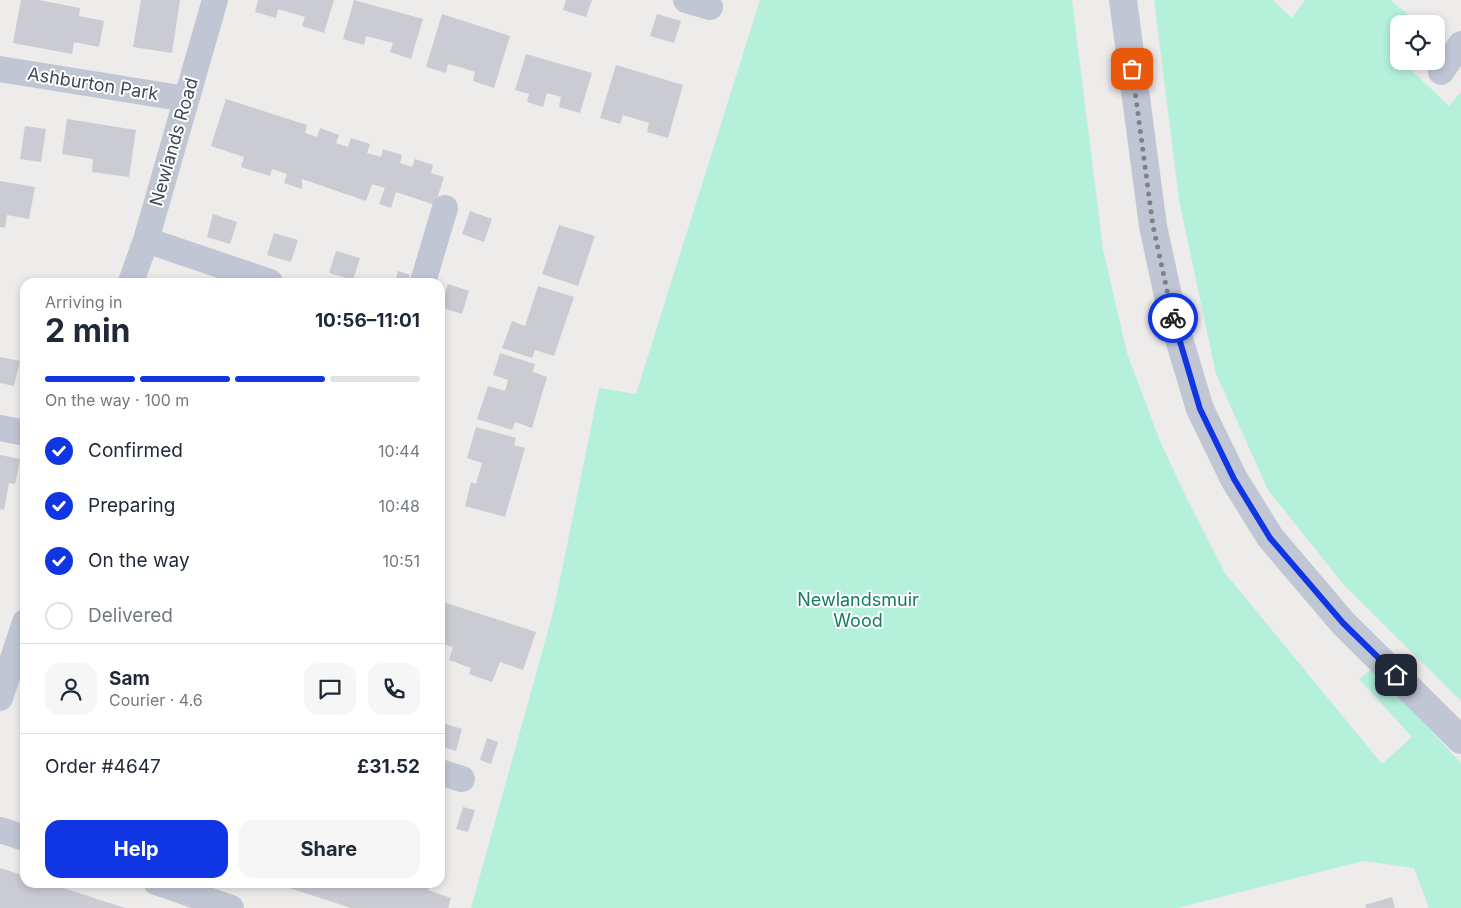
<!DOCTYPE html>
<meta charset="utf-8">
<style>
:root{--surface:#fff;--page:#f6f6f7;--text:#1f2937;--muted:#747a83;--line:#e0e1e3;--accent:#1036e3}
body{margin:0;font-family:Inter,sans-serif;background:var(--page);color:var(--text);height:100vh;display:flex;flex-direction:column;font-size:19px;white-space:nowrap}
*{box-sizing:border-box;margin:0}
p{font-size:16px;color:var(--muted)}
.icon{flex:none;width:28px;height:28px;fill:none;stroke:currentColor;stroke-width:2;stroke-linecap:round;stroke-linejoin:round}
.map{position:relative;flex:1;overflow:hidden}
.panel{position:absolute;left:20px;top:278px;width:425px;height:610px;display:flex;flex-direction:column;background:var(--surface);border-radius:15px;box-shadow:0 2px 8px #0003}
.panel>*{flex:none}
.controls{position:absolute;left:1390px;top:15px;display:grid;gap:10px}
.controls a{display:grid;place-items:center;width:55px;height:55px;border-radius:10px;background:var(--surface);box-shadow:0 2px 8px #0003;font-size:25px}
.pin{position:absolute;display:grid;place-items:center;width:42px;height:42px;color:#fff;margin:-21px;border-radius:10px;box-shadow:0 2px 8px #0006}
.courier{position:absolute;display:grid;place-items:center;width:50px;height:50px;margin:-25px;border:4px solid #1036e3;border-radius:50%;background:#fff;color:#222;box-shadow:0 1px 6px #0007}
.overview em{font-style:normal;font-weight:700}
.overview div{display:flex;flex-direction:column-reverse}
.overview{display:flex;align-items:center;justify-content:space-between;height:85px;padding:0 25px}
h1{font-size:32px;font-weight:700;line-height:38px}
.bar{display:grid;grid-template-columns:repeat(4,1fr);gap:8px 5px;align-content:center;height:60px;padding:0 25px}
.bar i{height:6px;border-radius:4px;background:var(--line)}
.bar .current{background:var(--accent)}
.bar p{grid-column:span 4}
.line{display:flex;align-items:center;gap:12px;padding:0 25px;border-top:1px solid var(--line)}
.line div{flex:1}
.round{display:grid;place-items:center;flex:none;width:52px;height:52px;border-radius:15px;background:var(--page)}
ol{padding:0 25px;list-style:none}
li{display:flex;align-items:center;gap:15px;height:55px}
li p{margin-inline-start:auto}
li .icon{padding:5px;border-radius:50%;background:var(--accent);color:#fff;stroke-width:4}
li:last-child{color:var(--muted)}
li i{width:28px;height:28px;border:2px solid var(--line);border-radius:50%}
.cta{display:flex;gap:10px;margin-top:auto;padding:10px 25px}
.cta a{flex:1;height:58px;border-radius:15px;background:var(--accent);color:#fff;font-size:20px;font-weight:700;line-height:58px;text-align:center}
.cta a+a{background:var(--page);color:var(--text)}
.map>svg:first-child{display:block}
</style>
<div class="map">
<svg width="1461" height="908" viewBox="0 0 1461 908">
<rect width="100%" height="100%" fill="#eeebeb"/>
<path fill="#b5f0db" d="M760,0H1072L1103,249L1127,353L1160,441L1187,499L1225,573L1382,764L1412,737L1359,679L1373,668L1461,763V908H1429L1414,868L1363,861L1177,908H471L554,609L599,388L636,394Z
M1154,0H1273L1292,18L1305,0H1390L1414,19L1411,24H1399V40L1391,51L1399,58V61H1402L1449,106L1461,92V701L1344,585L1268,490L1216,374L1179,200Z"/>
<path fill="#cacbd3" d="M21,0H39L80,8L79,16L104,21L99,47L74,42L72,54L13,43Z
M141,0H180L172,53L133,47Z
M258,0H334L324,33L302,26L305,17L278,9L276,18L255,12Z
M354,0L423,19L411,59L390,52L393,43L366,36L364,45L343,39Z
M566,0H592L586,17L563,10Z
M442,14L510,36L494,88L473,81L475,72L463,68L448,64L446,73L426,67Z
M657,14L681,21L674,43L650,36Z
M526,54L592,73L580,113L559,107L561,97L547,93L543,107L527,102L529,94L515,90Z
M616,65L683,85L668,138L647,132L649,123L623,115L620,124L600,118Z
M226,99L307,125L305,133L317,137L320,128L339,135L336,143L348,147L351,138L370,144L367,153L381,157L383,149L402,155L400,163L412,167L415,159L433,165L431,173L444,177L435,205L396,192L391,208L379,204L385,188L372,184L366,201L302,179V189L284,183L287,174L272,169L270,176L241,167L244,157L211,146Z
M67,119L136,130L129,177L92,172L93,159L62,154Z
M25,126L46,129L41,162L20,159Z
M0,181L35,187L29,219L7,215L5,228L0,227Z
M470,211L492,219L484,242L462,234Z
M213,214L237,222L230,244L207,237Z
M559,225L595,236L578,286L542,274Z
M274,233L298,240L291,262L267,255Z
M336,251L360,258L353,280L329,273Z
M398,271L410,275L407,282H395Z
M448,284L469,291L462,314L440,307Z
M538,286L574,297L554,356L535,350L532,358L502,348L512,321L525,326Z
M24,319H25V340L20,339Z
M500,353L535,364L533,372L547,377L532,428L515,422L512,430L477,419L488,386L505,391L508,380L493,375Z
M0,357L20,361L14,386L0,383Z
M440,360L446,362L440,379Z
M476,427L516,438L514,445L525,448L505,517L465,506L471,482L476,484L482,463L467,458Z
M0,455L20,459L15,484L9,483L4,510L0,509Z
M440,601L536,632L523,670L500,662L492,682L469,674L471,668L449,660L453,647L440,643Z
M440,722L462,729L456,751L440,746Z
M487,738L498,742L491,764L480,760Z
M463,807L475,810L468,832L456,829Z
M0,868L25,876V882H45L125,908H0Z
M431,882L428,890L451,898L448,908H351L274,883Z
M1392,897L1395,908H1366L1365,905Z"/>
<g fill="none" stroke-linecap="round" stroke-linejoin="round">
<path stroke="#c0c6d4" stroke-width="26" d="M686,0L710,7
M0,69L186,99
M1441,72L1461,44
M146,240L270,282
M131,282L146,240L215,0
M423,282L445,208
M0,428L25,433
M0,698L25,622
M440,772L462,779
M0,830L25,838
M156,882L231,908"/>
<path stroke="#c0c6d4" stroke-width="28" d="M1123,0L1153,226L1173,319L1200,409L1234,479L1270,537L1343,623L1461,740"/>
</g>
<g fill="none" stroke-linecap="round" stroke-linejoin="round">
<path stroke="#7f828c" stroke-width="5" stroke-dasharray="0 9" d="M1132,69L1153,226L1173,318"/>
<path stroke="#1036e3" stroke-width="6" d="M1173,318L1200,409L1234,479L1270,538L1343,623L1396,675"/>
</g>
<g text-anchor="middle" stroke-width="4" stroke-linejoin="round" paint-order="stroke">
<g font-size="18" fill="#434959" stroke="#fff">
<text transform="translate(93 84) rotate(9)" y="6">Ashburton Park</text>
<text transform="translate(174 142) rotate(-74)" y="6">Newlands Road</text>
</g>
<g font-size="18" fill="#127c62" stroke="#fff">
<text x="858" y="606">Newlandsmuir<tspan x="858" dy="21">Wood</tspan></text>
</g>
</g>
</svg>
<div class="controls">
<a><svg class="icon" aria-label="locate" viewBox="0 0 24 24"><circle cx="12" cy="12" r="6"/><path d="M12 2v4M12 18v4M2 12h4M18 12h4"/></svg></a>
</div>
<div class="pin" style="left:1132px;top:69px;background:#ea580c"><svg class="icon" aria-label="bag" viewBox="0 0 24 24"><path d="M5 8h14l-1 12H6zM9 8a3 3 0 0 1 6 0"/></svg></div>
<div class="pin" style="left:1396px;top:675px;background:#1f2937"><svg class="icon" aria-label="home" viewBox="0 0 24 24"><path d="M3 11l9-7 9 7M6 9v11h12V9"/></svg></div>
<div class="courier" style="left:1173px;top:318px"><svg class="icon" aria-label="bike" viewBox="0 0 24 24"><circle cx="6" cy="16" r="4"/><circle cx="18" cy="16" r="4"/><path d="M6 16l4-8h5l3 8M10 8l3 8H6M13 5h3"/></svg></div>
<section class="panel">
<div class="overview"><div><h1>2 min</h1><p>Arriving in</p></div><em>10:56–11:01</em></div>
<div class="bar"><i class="current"></i><i class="current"></i><i class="current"></i><i></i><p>On the way · 100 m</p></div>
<ol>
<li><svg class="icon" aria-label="check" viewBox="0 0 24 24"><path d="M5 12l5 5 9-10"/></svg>Confirmed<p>10:44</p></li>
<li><svg class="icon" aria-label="check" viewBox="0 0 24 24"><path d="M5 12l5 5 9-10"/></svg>Preparing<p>10:48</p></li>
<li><svg class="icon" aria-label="check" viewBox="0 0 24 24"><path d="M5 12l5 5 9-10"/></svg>On the way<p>10:51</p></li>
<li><i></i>Delivered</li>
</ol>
<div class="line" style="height:90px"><a class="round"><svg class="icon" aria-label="person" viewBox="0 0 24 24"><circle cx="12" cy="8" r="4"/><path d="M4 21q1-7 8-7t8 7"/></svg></a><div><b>Sam</b><p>Courier · 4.6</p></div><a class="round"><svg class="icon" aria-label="chat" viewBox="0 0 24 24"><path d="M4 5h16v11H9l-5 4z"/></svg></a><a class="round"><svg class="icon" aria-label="phone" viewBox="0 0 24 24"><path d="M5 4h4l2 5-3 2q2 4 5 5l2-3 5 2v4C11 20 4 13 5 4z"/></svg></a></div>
<div class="line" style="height:65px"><div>Order #4647</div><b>£31.52</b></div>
<div class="cta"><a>Help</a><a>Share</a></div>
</section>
</div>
